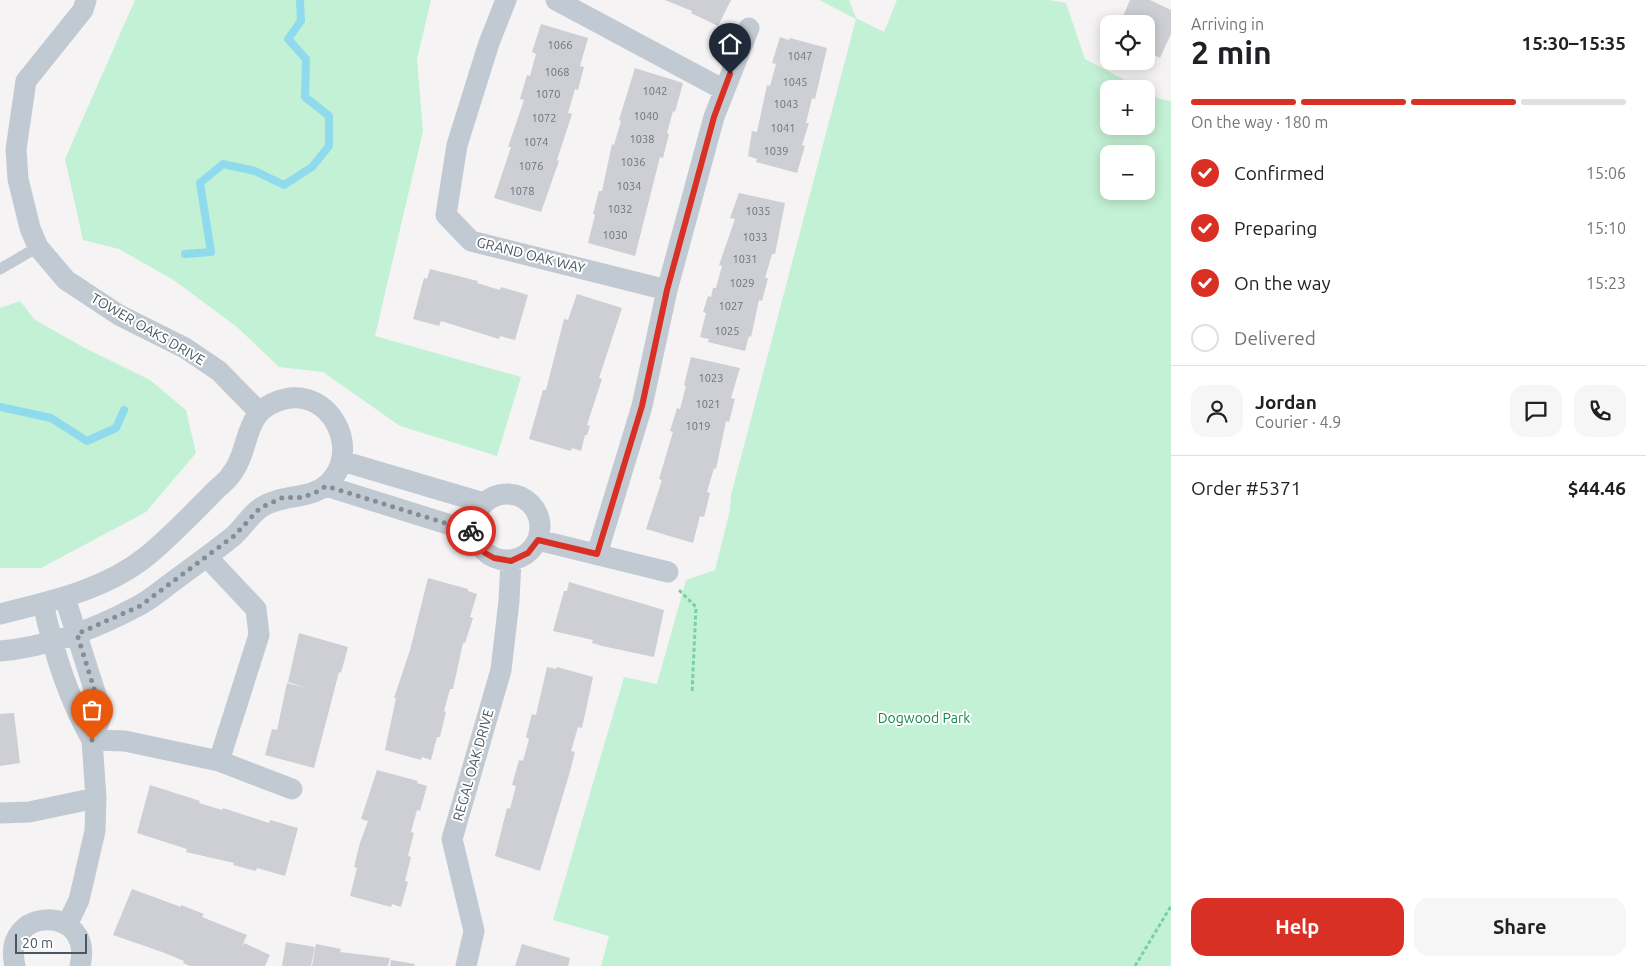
<!DOCTYPE html>
<meta charset="utf-8">
<style>
:root{--surface:#fff;--page:#f6f6f6;--text:#202124;--muted:#757577;--line:#e0e0e0;--accent:#d93025}
body{margin:0;font-family:Ubuntu,sans-serif;background:var(--page);color:var(--text);height:100vh;display:flex;flex-direction:column;font-size:19px;white-space:nowrap}
*{box-sizing:border-box;margin:0}
p{font-size:16px;color:var(--muted)}
.icon{flex:none;width:28px;height:28px;fill:none;stroke:currentColor;stroke-width:2;stroke-linecap:round;stroke-linejoin:round}
.map{position:relative;flex:1;overflow:hidden}
.drawer{display:flex;flex-direction:column;background:var(--surface);width:475px}
.drawer>*{flex:none}
.buttons{position:absolute;left:1100px;top:15px;display:grid;gap:10px}
.buttons a{display:grid;place-items:center;width:55px;height:55px;border-radius:10px;background:var(--surface);box-shadow:0 2px 12px #0003;font-size:25px}
.scale{position:absolute;left:15px;bottom:12px;width:72px;box-sizing:border-box;padding-left:5px;border:2px solid #4a5661;border-top:0;font-size:14px;line-height:18px;white-space:nowrap;color:#4a5661;-webkit-text-stroke:4px #fff;paint-order:stroke}
.pin{position:absolute;display:grid;place-items:center;width:42px;height:42px;color:#fff;margin:-51px -21px;border-radius:50% 50% 50% 0;rotate:-45deg;box-shadow:0 0 5px #0007}
.pin .icon{rotate:45deg}
.courier{position:absolute;display:grid;place-items:center;width:50px;height:50px;margin:-25px;border:4px solid #d93025;border-radius:50%;background:#fff;color:#222;box-shadow:0 1px 6px #0007}
.headline em{font-style:normal;font-weight:700}
.headline div{display:flex;flex-direction:column-reverse}
.headline{display:flex;align-items:center;justify-content:space-between;height:85px;padding:0 20px}
h1{font-size:32px;font-weight:700;line-height:38px}
.bar{display:grid;grid-template-columns:repeat(4,1fr);gap:8px 5px;align-content:center;height:60px;padding:0 20px}
.bar i{height:6px;border-radius:4px;background:var(--line)}
.bar .current{background:var(--accent)}
.bar p{grid-column:span 4}
.line{display:flex;align-items:center;gap:12px;padding:0 20px;border-top:1px solid var(--line)}
.line div{flex:1}
.round{display:grid;place-items:center;flex:none;width:52px;height:52px;border-radius:15px;background:var(--page)}
ol{padding:0 20px;list-style:none}
li{display:flex;align-items:center;gap:15px;height:55px}
li p{margin-inline-start:auto}
li .icon{padding:5px;border-radius:50%;background:var(--accent);color:#fff;stroke-width:4}
li:last-child{color:var(--muted)}
li i{width:28px;height:28px;border:2px solid var(--line);border-radius:50%}
.primary-button{display:flex;gap:10px;margin-top:auto;padding:10px 20px}
.primary-button a{flex:1;height:58px;border-radius:15px;background:var(--accent);color:#fff;font-size:20px;font-weight:700;line-height:58px;text-align:center}
.primary-button a+a{background:var(--page);color:var(--text)}
main{display:flex;flex:1;min-height:0}
.map>svg:first-child{display:block}
</style>
<main>
<div class="map">
<svg width="1171" height="966" viewBox="0 0 1171 966">
<rect width="100%" height="100%" fill="#f5f3f3"/>
<path fill="#c3f1d5" fill-rule="evenodd" d="M135,0H431L417,59L423,131L375,336L521,377L497,456L400,426L323,372L279,367L237,327L175,281L119,249L83,240L65,159Z
M819,0H849L856,18L884,32L897,0H1049L1066,3L1085,59L1142,89H1109V126H1146V91L1160,99L1171,101V966H601L609,936L553,920L624,677L657,684L686,580L715,570L730,510L731,495L856,19ZM1109,154H1146V191H1109Z
M20,301L35,320L83,347L150,380L186,410L196,453L146,512L41,568H0V308Z"/>
<g fill="none" stroke-linecap="round" stroke-linejoin="round">
<path stroke="#90daee" stroke-width="8" d="M185,254L211,252L200,183L223,164L255,171L284,185L312,167L329,146V116L305,97L306,59L288,39L301,21L300,0
M0,407L51,418L87,441L116,428L124,410"/>
</g>
<path fill="#cdcfd5" d="M665,0H731L718,26L691,13L692,11Z
M1130,0H1150L1171,10V34L1160,58L1146,51V24H1115L1117,19L1121,21Z
M541,24L588,38L580,66L584,67L578,90L575,89L568,113L572,114L557,160L559,161L541,212L494,198L511,147H508L524,100L520,99L527,75L530,76L536,54L532,52Z
M780,37L789,40L790,38L827,48L815,99L812,98L806,123H809L802,145L805,146L797,173L756,162L757,159L748,156L752,131L757,132L767,85L770,86L776,64L772,63Z
M635,68L683,83L675,112L673,111L667,133L669,134L663,158L660,157L635,256L588,243L595,215L593,214L599,191H602L612,144L614,145L621,121L619,120Z
M739,193L785,203L775,254H772L765,278H768L762,301L759,300L751,337L749,336L745,351L708,342L709,339L700,337L706,313L703,312L708,296L711,297L713,288H716L722,266L719,265L735,219L730,218Z
M430,269L478,281L477,283L500,290L501,287L528,295L515,340L500,336L499,339L441,321L439,326L413,319L424,278L427,279Z
M577,294L622,308L599,378L602,379L587,425L590,426L587,435H585L581,451L572,448L571,451L529,439L543,390H546L564,319L568,320Z
M691,357L740,368L731,398L735,399L729,422L726,421L716,469L714,468L707,492L710,493L704,517L700,516L693,543L646,529L662,480L659,479L673,432L670,431L677,408L680,409L686,386L684,385Z
M428,578L468,589V591L477,594L470,617L473,618L465,643H463L453,689H450L444,711L446,712L440,737H437L431,760L422,757L421,760L385,750L396,698H394L410,650Z
M569,582L664,610L654,657L602,646L592,643L593,640L553,631L564,591H567Z
M299,633L348,647L341,673L339,672L314,768L265,755L272,729L277,730L287,683L307,688L288,682Z
M547,667L556,669L557,667L593,677L582,728L578,727L571,751L575,752L569,775L540,871L495,856L507,808L510,809L516,786L512,785L519,760L523,761L529,739L526,737L532,714L536,715Z
M14,713L20,763L0,766V714Z
M377,770L418,781L417,783L427,786L420,811L417,810L411,832L414,833L408,856L411,857L405,881L408,882L401,907L392,904L391,907L350,896L357,868L354,867L360,843L368,821L361,819Z
M150,785L200,801L199,803L222,810L223,808L269,823L270,820L298,828L285,876L257,868L256,871L233,865L234,863L186,852L187,849L137,833Z
M132,889L181,907V905L204,914L202,917L247,935L241,948L244,943L270,955L265,966H190L183,963L184,961L162,952L113,935Z
M286,942L315,947L311,966H282Z
M316,944L341,949L340,952L390,958L388,966H312Z
M522,944L570,958L568,966H515Z
M391,960L415,964L414,966H390Z"/>
<g fill="none" stroke-linecap="round" stroke-linejoin="round">
<path stroke="#7ad0a6" stroke-width="3" stroke-dasharray="4 2.5" stroke-linecap="butt" d="M679,590L696,607L692,693
M1135,966L1171,906"/>
<path stroke="#c1cad2" stroke-width="11" d="M0,269L38,247"/>
<path stroke="#c1cad2" stroke-width="21" d="M86,0L83,10L26,81L16,149L18,179L30,228L38,247L66,280L119,315L185,348L219,371L259,412
M506,0L489,43L457,145L446,215L471,241L667,290
M556,0L724,90
M342,461L484,503
M326,486L473,532
M474 527a33 33 0 1 1 66 0a33 33 0 1 1-66 0Z
M538,540L668,572
M597,554L642,406L667,290L714,117L749,28
M207,557L256,609L259,635L219,761
M65,598L102,714L92,740L96,798L95,831L79,900L67,925
M43,603C53,650 68,698 92,740
M0,614C51,601 105,590 147,556C170,537 190,516 211,495C217,488 225,483 230,476C253,448 240,409 285,399C329,389 359,445 333,478C315,502 285,492 262,507C250,514 242,530 231,538C211,554 191,568 171,583C160,591 150,600 138,606C97,628 47,647 0,651
M92,740L125,741L219,761L292,789
M0,813L29,812L96,798
M15,966C0,905 95,904 80,966
M466,966L474,931L452,839L501,670L509,601L511,561"/>
</g>
<g fill="none" stroke-linecap="round" stroke-linejoin="round">
<path stroke="#868d94" stroke-width="5" stroke-dasharray="0 9" d="M92,740L102,714L77,634L140,606L234,536L260,508L284,497L298,498L313,494L326,486L471,531"/>
<path stroke="#d93025" stroke-width="6" d="M471,531L485,553L494,558L511,561L528,553L538,540L597,554L642,406L667,290L714,117L730,74"/>
</g>
<g text-anchor="middle" stroke-width="4" stroke-linejoin="round" paint-order="stroke">
<g font-size="11" fill="#6b747e">
<text x="560" y="49">1066</text>
<text x="800" y="60">1047</text>
<text x="557" y="76">1068</text>
<text x="795" y="86">1045</text>
<text x="655" y="95">1042</text>
<text x="548" y="98">1070</text>
<text x="786" y="108">1043</text>
<text x="646" y="120">1040</text>
<text x="544" y="122">1072</text>
<text x="783" y="132">1041</text>
<text x="642" y="143">1038</text>
<text x="536" y="146">1074</text>
<text x="776" y="155">1039</text>
<text x="633" y="166">1036</text>
<text x="531" y="170">1076</text>
<text x="629" y="190">1034</text>
<text x="522" y="195">1078</text>
<text x="620" y="213">1032</text>
<text x="758" y="215">1035</text>
<text x="615" y="239">1030</text>
<text x="755" y="241">1033</text>
<text x="745" y="263">1031</text>
<text x="742" y="287">1029</text>
<text x="731" y="310">1027</text>
<text x="727" y="335">1025</text>
<text x="711" y="382">1023</text>
<text x="708" y="408">1021</text>
<text x="698" y="430">1019</text>
</g>
<g font-size="14" fill="#4a5661" stroke="#fff">
<text transform="translate(531 255) rotate(14)" y="5">GRAND OAK WAY</text>
<text transform="translate(148 329) rotate(30)" y="5">TOWER OAKS DRIVE</text>
<text transform="translate(473 765) rotate(-74)" y="5">REGAL OAK DRIVE</text>
</g>
<g font-size="14" fill="#17864f" stroke="#fff">
<text x="924" y="723">Dogwood Park</text>
</g>
</g>
</svg>
<div class="buttons">
<a><svg class="icon" aria-label="locate" viewBox="0 0 24 24"><circle cx="12" cy="12" r="6"/><path d="M12 2v4M12 18v4M2 12h4M18 12h4"/></svg></a>
<a>+</a>
<a>−</a>
</div>
<div class="scale">20 m</div>
<div class="pin" style="left:92px;top:740px;background:#ea580c"><svg class="icon" aria-label="bag" viewBox="0 0 24 24"><path d="M5 8h14l-1 12H6zM9 8a3 3 0 0 1 6 0"/></svg></div>
<div class="pin" style="left:730px;top:74px;background:#1f2937"><svg class="icon" aria-label="home" viewBox="0 0 24 24"><path d="M3 11l9-7 9 7M6 9v11h12V9"/></svg></div>
<div class="courier" style="left:471px;top:531px"><svg class="icon" aria-label="bike" viewBox="0 0 24 24"><circle cx="6" cy="16" r="4"/><circle cx="18" cy="16" r="4"/><path d="M6 16l4-8h5l3 8M10 8l3 8H6M13 5h3"/></svg></div>
</div>
<section class="drawer">
<div class="headline"><div><h1>2 min</h1><p>Arriving in</p></div><em>15:30–15:35</em></div>
<div class="bar"><i class="current"></i><i class="current"></i><i class="current"></i><i></i><p>On the way · 180 m</p></div>
<ol>
<li><svg class="icon" aria-label="check" viewBox="0 0 24 24"><path d="M5 12l5 5 9-10"/></svg>Confirmed<p>15:06</p></li>
<li><svg class="icon" aria-label="check" viewBox="0 0 24 24"><path d="M5 12l5 5 9-10"/></svg>Preparing<p>15:10</p></li>
<li><svg class="icon" aria-label="check" viewBox="0 0 24 24"><path d="M5 12l5 5 9-10"/></svg>On the way<p>15:23</p></li>
<li><i></i>Delivered</li>
</ol>
<div class="line" style="height:90px"><a class="round"><svg class="icon" aria-label="person" viewBox="0 0 24 24"><circle cx="12" cy="8" r="4"/><path d="M4 21q1-7 8-7t8 7"/></svg></a><div><b>Jordan</b><p>Courier · 4.9</p></div><a class="round"><svg class="icon" aria-label="chat" viewBox="0 0 24 24"><path d="M4 5h16v11H9l-5 4z"/></svg></a><a class="round"><svg class="icon" aria-label="phone" viewBox="0 0 24 24"><path d="M5 4h4l2 5-3 2q2 4 5 5l2-3 5 2v4C11 20 4 13 5 4z"/></svg></a></div>
<div class="line" style="height:65px"><div>Order #5371</div><b>$44.46</b></div>
<div class="primary-button"><a>Help</a><a>Share</a></div>
</section>
</main>
